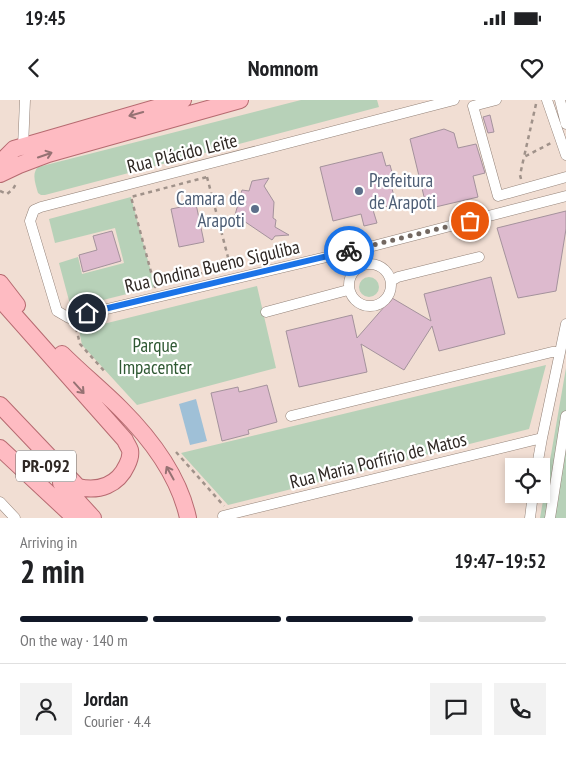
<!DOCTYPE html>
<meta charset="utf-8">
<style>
:root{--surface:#fff;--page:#f2f2f2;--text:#202124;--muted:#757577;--line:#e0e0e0;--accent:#111827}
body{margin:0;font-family:"PT Sans Narrow",sans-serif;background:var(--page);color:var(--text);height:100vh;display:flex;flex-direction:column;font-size:19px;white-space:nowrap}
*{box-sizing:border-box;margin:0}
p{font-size:16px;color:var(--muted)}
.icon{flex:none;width:28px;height:28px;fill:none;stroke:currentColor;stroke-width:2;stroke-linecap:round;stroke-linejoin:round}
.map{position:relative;height:418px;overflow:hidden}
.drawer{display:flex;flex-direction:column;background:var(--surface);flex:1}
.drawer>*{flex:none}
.fabs{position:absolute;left:505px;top:358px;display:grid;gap:10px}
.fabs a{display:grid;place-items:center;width:45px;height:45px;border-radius:0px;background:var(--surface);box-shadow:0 2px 8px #0003;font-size:25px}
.pin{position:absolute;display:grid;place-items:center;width:42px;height:42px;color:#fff;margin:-21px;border:2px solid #fff;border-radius:50%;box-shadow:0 1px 5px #0007}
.courier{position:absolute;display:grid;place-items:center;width:50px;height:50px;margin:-25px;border:4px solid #1a73e8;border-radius:50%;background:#fff;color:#222;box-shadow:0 1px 6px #0007}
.head em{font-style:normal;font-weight:600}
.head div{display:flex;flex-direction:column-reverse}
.head{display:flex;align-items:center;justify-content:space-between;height:85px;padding:0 20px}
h1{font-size:32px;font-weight:600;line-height:38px}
.bar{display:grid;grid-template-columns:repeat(4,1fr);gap:8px 5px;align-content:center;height:60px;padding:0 20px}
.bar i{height:6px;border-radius:4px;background:var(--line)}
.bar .selected{background:var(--accent)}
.bar p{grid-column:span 4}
.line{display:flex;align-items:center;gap:12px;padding:0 20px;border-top:1px solid var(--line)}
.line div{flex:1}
.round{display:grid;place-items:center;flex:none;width:52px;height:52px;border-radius:0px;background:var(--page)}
.status{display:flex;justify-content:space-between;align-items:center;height:35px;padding:0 25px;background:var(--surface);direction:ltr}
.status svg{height:14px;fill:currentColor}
header{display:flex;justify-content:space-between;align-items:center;height:65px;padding:0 20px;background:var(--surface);font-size:22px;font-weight:600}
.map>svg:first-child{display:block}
</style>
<div class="status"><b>19:45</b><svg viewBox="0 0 49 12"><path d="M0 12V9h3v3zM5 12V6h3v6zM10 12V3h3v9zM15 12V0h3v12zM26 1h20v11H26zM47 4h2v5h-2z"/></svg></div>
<header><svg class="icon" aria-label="back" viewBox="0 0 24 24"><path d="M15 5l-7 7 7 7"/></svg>Nomnom<svg class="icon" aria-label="heart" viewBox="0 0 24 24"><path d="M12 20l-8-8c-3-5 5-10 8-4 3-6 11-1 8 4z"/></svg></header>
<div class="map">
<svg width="566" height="418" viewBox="0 0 566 418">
<rect width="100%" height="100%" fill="#f1ded3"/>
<path fill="#b7d1b8" d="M301,0H377L379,7L45,95H41L38,93C36,85 31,74 38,67Z
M131,97L155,187L71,208L59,163L78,157L82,174L124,163L115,128L55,143L49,119Z
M359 187a10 10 0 1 1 20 0a10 10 0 1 1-20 0Z
M257,186L276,268L137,305L82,245L79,230Z
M546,265L529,329L228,405L181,353Z
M566,268V418H540Z"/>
<path fill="#9fc0d7" d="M196,299L207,341L190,345L179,304Z"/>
<path fill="#ddbace" stroke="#a4929c" d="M490,15L494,32L488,33L483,17Z
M444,29L454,33L458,48L476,44L485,73L473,76L478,97L427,109L410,39Z
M382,52L386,66L390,65L393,76L389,77L396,104L373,110L377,123L364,126L361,114L333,121L320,67Z
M269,78L264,86L274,102L273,118L276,120L275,127L289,135L275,136L272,140L235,115L242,90L249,91L252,81Z
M196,104L204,142L179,147L171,109Z
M566,111V129L556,191L518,198L497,128Z
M112,131L121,161L83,172L79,155L97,150L93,136Z
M491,177L505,234L439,251L432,226L404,270L361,244L367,272L299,287L286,231L352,215L357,238L392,198L431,221L424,194Z
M267,285L277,322L248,330L249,334L222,341L211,293L238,287L239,292Z"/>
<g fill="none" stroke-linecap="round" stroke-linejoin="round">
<g stroke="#948379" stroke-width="11">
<path id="street" d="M454,0L41,107L34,110L30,121L57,211L69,218L373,146L566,96
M496,0L473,6L498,96L566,77
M547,0L566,55
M560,0L566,24
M23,47L25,0
M349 185a21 21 0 1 1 42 0a21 21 0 1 1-42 0Z
M391,181L398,177L479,157
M266,212L348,190
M291,316L552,252H560
M537,366L542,338L566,224
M0,402L15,418
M225,418L223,416L542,338
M530,418L533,394
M550,418L566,316"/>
</g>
<g stroke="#b66a70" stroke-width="18">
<path id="primary" d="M0,63L14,49L183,0
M0,74L19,65L48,54L240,0
M0,183L17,205
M0,199L125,340C126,343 129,347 130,350C131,355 129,361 127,365C118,385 99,392 78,387L0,305
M62,254C81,273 102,290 121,309C151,339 179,376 188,418
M0,348L75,418
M61,383L93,418"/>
</g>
<path stroke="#a0928a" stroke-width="2.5" stroke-dasharray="4 4" stroke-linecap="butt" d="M536,4L524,57L551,43
M207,77L230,165L155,187L131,97Z
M521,79L520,75L524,57
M0,91L7,94L13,89L17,82
M76,228L80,244L106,273
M176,352L224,406"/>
<use href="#street" stroke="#fff" stroke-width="10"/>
<use href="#primary" stroke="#febbc2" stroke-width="16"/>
</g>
<defs><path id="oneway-shaft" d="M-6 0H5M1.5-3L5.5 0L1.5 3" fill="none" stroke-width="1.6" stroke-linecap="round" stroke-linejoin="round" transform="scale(1.25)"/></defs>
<g stroke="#967273">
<use href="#oneway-shaft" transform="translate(136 14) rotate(164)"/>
<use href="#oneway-shaft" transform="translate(45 55) rotate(-19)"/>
<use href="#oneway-shaft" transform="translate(79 288) rotate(48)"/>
<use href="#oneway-shaft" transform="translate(170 373) rotate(-119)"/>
</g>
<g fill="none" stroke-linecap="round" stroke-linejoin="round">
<path stroke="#736861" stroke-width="5" stroke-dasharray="0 9" d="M349,151L470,121"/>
<path stroke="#1a73e8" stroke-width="6" d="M87,213L349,151"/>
</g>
<g fill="#5c6f8a" stroke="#fff" stroke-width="2">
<circle cx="359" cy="91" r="5"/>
<circle cx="255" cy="109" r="5"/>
</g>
<g text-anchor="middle" stroke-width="4.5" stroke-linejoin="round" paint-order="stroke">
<rect fill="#fff" stroke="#6d6866" stroke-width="1" x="16" y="350.5" width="60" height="31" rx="4"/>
<g font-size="18" font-weight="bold" fill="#2f2824">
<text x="46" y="372">PR-092</text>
</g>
<g font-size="19" fill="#2f2824" stroke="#fff">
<text transform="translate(182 53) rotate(-14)" y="7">Rua Plácido Leite</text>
<text transform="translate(212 166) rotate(-13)" y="7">Rua Ondina Bueno Siguliba</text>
<text transform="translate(378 360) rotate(-14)" y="7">Rua Maria Porfírio de Matos</text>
</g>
<g font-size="19" fill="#4e5e75" stroke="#fff" text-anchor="start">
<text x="369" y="87">Prefeitura<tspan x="369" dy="22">de Arapoti</tspan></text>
<text x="245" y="105" text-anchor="end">Camara de<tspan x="245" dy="22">Arapoti</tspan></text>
</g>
<g font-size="19" fill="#2f5933" stroke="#fff">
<text x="155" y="252">Parque<tspan x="155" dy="22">Impacenter</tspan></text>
</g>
</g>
</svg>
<div class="fabs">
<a><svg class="icon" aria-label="locate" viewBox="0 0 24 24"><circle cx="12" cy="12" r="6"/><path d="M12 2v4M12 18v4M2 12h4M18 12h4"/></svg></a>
</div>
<div class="pin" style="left:470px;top:121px;background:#ea580c"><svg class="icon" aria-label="bag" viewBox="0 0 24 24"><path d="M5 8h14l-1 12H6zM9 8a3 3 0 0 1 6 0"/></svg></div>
<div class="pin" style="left:87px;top:213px;background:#1f2937"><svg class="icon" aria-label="home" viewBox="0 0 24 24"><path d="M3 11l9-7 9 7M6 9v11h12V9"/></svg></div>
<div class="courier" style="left:349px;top:151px"><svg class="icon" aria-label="bike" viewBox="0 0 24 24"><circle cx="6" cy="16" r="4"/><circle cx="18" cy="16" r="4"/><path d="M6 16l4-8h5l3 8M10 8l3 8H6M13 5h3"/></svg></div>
</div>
<section class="drawer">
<div class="head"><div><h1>2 min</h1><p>Arriving in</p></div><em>19:47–19:52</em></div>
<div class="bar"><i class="selected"></i><i class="selected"></i><i class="selected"></i><i></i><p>On the way · 140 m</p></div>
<div class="line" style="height:90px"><a class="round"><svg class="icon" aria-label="person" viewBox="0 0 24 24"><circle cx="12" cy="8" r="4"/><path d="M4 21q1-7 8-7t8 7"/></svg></a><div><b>Jordan</b><p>Courier · 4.4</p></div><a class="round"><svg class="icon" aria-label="chat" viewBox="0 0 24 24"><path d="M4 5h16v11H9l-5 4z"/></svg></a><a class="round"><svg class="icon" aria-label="phone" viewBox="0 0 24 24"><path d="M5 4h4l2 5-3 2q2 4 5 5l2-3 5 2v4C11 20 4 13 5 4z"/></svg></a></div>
</section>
